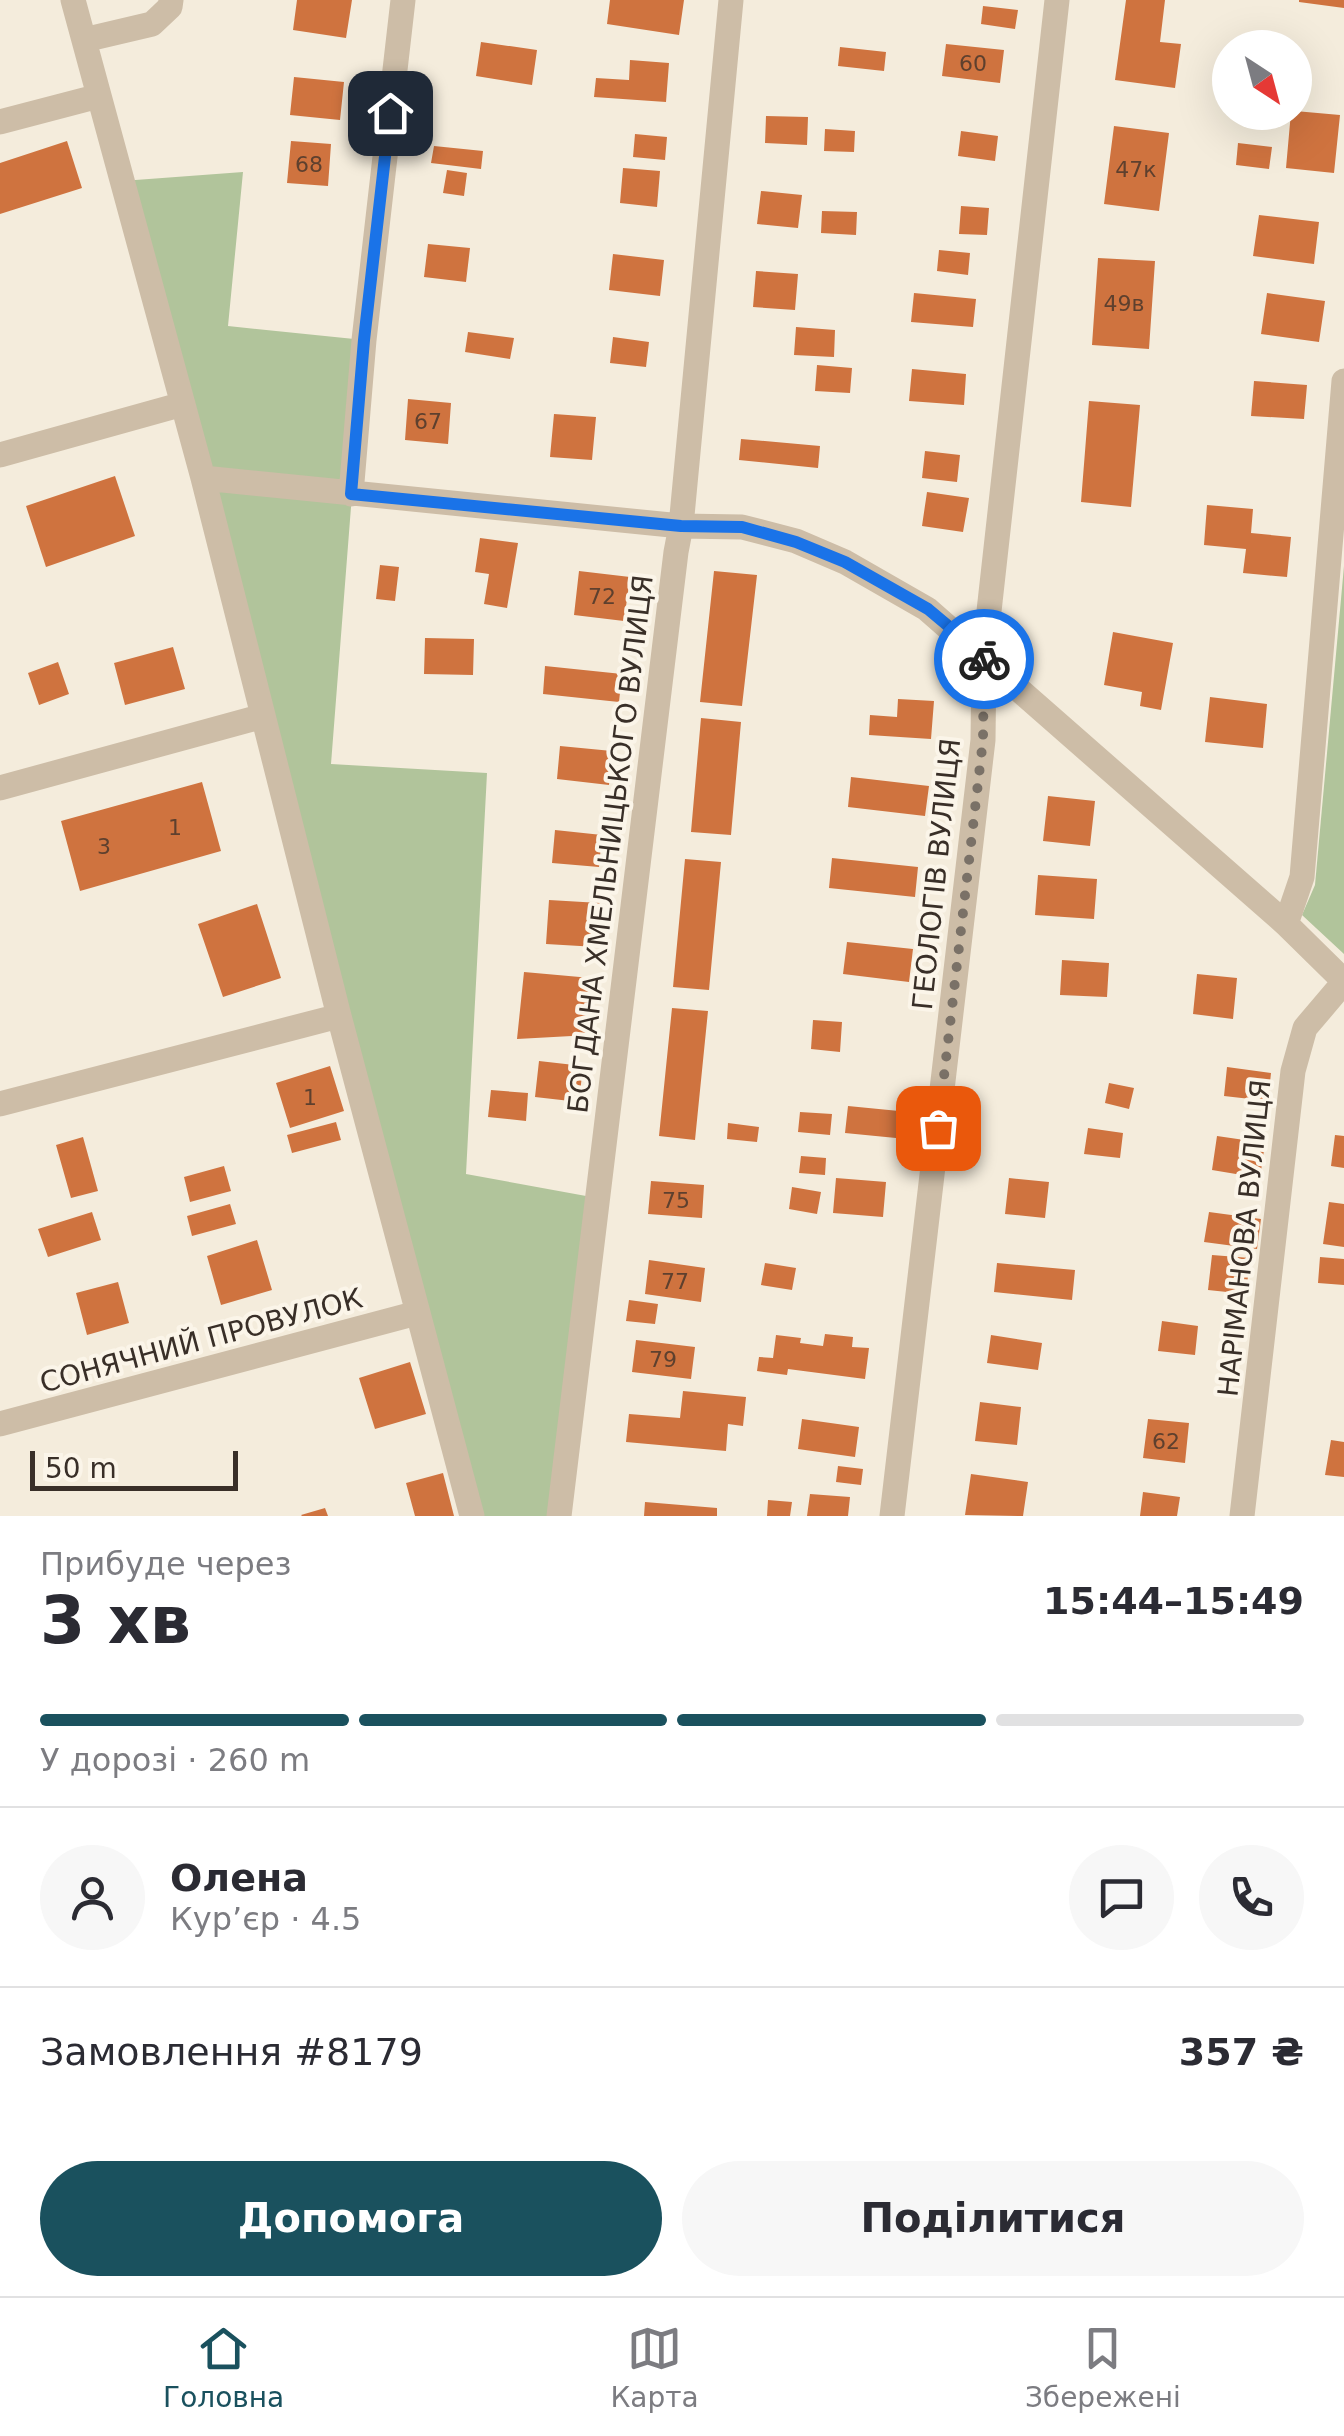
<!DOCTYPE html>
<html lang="uk">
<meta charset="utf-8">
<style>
:root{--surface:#fff;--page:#f7f7f7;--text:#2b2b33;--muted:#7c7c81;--line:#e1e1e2;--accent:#1a515e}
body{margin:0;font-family:"DejaVu Sans",sans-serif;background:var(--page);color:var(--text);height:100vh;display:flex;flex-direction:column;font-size:38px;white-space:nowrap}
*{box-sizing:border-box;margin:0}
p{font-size:32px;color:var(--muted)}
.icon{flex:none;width:55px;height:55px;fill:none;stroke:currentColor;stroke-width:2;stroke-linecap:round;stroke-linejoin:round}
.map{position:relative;height:1516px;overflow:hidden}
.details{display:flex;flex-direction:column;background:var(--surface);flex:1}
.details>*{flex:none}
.needle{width:65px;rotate:144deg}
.tools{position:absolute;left:1212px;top:30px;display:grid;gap:20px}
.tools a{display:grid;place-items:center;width:100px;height:100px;border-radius:50%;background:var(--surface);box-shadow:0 10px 40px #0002;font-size:50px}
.scale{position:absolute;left:30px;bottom:25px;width:208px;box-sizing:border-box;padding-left:10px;border:5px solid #392f28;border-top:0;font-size:28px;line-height:35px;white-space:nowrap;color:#392f28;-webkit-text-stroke:8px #fbf5e9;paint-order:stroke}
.pin{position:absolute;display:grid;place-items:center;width:85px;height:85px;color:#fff;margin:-42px;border-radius:20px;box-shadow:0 5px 15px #0006}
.courier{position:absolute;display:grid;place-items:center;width:100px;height:100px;margin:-50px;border:8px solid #1a73e8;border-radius:50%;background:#fff;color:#222;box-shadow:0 2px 12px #0007}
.summary em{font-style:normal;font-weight:600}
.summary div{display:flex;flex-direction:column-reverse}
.summary{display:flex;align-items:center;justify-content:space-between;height:170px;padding:0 40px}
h1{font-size:65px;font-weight:600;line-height:75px}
.bar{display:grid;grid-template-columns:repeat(4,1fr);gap:15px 10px;align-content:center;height:120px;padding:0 40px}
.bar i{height:12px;border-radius:8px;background:var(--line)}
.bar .current{background:var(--accent)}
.bar p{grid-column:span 4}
.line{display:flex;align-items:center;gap:25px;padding:0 40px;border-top:2px solid var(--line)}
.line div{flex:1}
.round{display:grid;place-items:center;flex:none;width:105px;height:105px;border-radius:52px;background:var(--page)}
.button{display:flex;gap:20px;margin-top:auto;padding:20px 40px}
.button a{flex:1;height:115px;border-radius:60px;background:var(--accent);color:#fff;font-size:40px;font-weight:600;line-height:115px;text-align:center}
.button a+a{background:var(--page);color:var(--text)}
.dock{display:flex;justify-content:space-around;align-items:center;height:140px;border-top:2px solid var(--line);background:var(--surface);font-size:28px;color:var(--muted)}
.dock a{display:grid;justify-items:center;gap:5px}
.dock .current{color:var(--accent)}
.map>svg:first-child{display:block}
</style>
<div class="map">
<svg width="1344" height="1516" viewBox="0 0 1344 1516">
<rect width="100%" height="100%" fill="#f4ecdc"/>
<path fill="#b1c49b" d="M243,172L228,326L364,340L331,764L487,773L466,1174L597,1198L559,1516H472L122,181Z
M1344,566V954L1302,915L1315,885Z"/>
<path fill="#cf733f" d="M297,0H352L346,38L293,30Z
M610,0H684L679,35L607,24Z
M1126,0H1165L1160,42L1181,44L1175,88L1115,80Z
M1299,0H1344V8L1299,2Z
M983,6L1018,10L1015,29L981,24Z
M481,42L537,50L532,85L476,76Z
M946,44L1004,50L1000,83L942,76Z
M840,47L886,52L884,71L838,66Z
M630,60L669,63L666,102L594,97L596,78L629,80Z
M294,77L344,82L340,120L290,115Z
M1295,111L1340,115L1334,173L1286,168L1291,112Z
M766,116L808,117L807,145L765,143Z
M1114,126L1169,133L1159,211L1104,204Z
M825,129L855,131L854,152L824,151Z
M961,131L998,136L995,161L958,156Z
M635,134L667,137L665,160L633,157Z
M67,141L82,188L0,214V163Z
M291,141L331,144L328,186L287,183Z
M1238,143L1272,147L1269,169L1236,165Z
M434,146L483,151L481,169L431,163Z
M623,168L660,171L657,207L620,203Z
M447,170L467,173L464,196L443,193Z
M761,191L802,195L798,228L757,224Z
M961,206L989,208L987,235L959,234Z
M822,211L857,212L856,235L821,233Z
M1259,215L1319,222L1314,264L1253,256Z
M428,244L470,248L466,282L424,277Z
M939,250L970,253L968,275L937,271Z
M613,254L664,260L660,296L609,290Z
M1098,258L1155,261L1149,349L1092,345Z
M756,271L798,274L795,310L753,307Z
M914,293L976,299L973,327L911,322Z
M1267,293L1325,301L1319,342L1261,334Z
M796,327L835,330L834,357L794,355Z
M468,332L514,338L510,359L465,352Z
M613,337L649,342L646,367L610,363Z
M817,365L852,368L850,393L815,391Z
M912,369L966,374L964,405L909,401Z
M1254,381L1307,385L1304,419L1251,416Z
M408,399L451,403L448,444L405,440Z
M1089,401L1140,405L1131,507L1081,502Z
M554,414L596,417L592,460L550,457Z
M741,439L820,446L818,468L739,460Z
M925,451L960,455L957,482L922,478Z
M115,476L135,536L46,567L26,506Z
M927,492L969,498L963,532L922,526Z
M1207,505L1253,509L1251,533L1291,537L1287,577L1243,573L1246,549L1204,545Z
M480,538L518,543L507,608L484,604L489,574L475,572Z
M380,565L399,567L395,601L376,599Z
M579,571L630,577L624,621L574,615Z
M714,571L757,575L742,706L700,702Z
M1113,632L1173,643L1161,710L1140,706L1142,692L1104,685Z
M425,638L474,639L473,675L424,674Z
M173,647L185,689L125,705L114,663Z
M58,662L69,694L39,705L28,673Z
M545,666L622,674L619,702L543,694Z
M1210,697L1267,704L1263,748L1205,742Z
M898,699L934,701L931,739L869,735L870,715L897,717Z
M701,718L741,722L731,835L691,832Z
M560,746L612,751L609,785L557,779Z
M851,777L929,786L925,816L848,807Z
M202,782L221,851L80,891L61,821Z
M1048,796L1095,801L1090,846L1043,841Z
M555,830L602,835L599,867L552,863Z
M832,858L918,867L915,897L829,888Z
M685,859L721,862L709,990L673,987Z
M1038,875L1097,879L1094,919L1035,915Z
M549,900L600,903L597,947L546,944Z
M257,904L281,978L223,997L198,924Z
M847,942L913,949L909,982L843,974Z
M1062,960L1109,963L1107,997L1060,995Z
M524,972L591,978L590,1035L517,1039Z
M1197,974L1237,978L1233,1019L1193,1014Z
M672,1008L708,1011L695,1140L659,1136Z
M813,1020L842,1022L840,1052L811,1049Z
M539,1061L583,1066L579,1102L535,1097Z
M330,1066L344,1111L290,1128L276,1083Z
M1227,1067L1271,1073L1268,1101L1224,1096Z
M1109,1083L1134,1088L1129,1109L1105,1103Z
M491,1090L528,1093L526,1121L488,1117Z
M848,1106L899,1111L896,1138L845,1133Z
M800,1112L832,1114L830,1135L798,1132Z
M336,1122L341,1140L292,1153L287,1135Z
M728,1123L759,1127L757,1142L727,1139Z
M1088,1128L1123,1133L1120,1158L1084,1154Z
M1335,1135L1344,1136V1168L1331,1166Z
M1217,1136L1265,1143L1260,1178L1212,1170Z
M83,1137L98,1191L71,1198L56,1145Z
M801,1156L826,1158L825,1175L799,1173Z
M224,1166L231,1191L190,1202L184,1177Z
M836,1178L886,1182L883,1217L833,1213Z
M1009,1178L1049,1182L1045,1218L1005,1214Z
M651,1181L704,1185L702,1218L648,1214Z
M792,1187L821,1192L817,1214L789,1209Z
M1329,1202L1344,1204V1247L1323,1244Z
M230,1204L236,1224L192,1236L187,1216Z
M92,1212L101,1240L48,1257L38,1229Z
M1209,1212L1261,1219L1257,1249L1204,1242Z
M257,1240L272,1290L221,1305L207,1256Z
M1212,1255L1250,1258L1246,1294L1208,1290Z
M1320,1257L1344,1259V1285L1318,1283Z
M649,1260L705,1268L701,1302L645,1294Z
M765,1263L796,1268L792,1290L761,1285Z
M997,1263L1075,1270L1072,1300L994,1292Z
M118,1282L129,1323L87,1335L76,1293Z
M629,1300L658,1304L655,1324L626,1321Z
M1162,1321L1198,1326L1195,1355L1158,1351Z
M825,1334L853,1337L852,1347L869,1348L865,1379L788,1369L787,1375L757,1371L759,1357L773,1358L776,1335L801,1338L800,1343L823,1346Z
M991,1335L1042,1343L1038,1370L987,1363Z
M636,1340L695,1347L691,1379L632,1372Z
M410,1362L426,1414L375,1429L359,1378Z
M683,1391L746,1397L743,1426L728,1424L726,1451L626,1442L629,1414L680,1418Z
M980,1402L1021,1407L1017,1445L975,1441Z
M802,1419L859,1427L855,1457L798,1449Z
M1148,1419L1189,1423L1185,1463L1143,1458Z
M1331,1440L1344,1442V1477L1325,1475Z
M838,1466L863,1469L861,1485L836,1482Z
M443,1473L454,1516H415L406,1483Z
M971,1474L1028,1482L1023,1516L965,1515Z
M1143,1492L1180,1497L1177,1516H1140Z
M810,1494L850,1497L848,1516H807Z
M768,1500L792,1502L790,1516H767Z
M645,1502L717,1508V1516H644Z
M325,1508L328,1516H302L301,1515Z"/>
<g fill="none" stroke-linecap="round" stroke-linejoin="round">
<path stroke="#cdbda7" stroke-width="25" d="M73,0L203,478L339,1016L472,1516
M84,40L152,24L170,7L171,0
M0,122L99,96
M0,455L183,404
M203,478L681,526L742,527L796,541L845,562L927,609L1286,924L1344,981
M351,494L364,340L403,0
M0,788L263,716
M1286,924L1302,877L1344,381
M0,1104L339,1016
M0,1424L417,1313
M559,1516L676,552L681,526L731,0
M892,1516L983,740L984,656L1057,0
M1242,1516L1293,1071L1305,1028L1344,982"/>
</g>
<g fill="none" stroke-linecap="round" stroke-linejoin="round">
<path stroke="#7a7167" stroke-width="10" stroke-dasharray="0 18" d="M938,1128L983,740L984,659"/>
<path stroke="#1a73e8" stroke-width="12" d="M390,113L364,340L351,494L681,526L742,527L796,542L845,562L928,609L984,656V659"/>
</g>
<g text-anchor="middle" stroke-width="8" stroke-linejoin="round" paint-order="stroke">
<g font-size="22" fill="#5e402e">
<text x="973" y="71">60</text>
<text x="309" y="172">68</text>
<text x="1136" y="177">47к</text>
<text x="1124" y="311">49в</text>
<text x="428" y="429">67</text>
<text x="602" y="604">72</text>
<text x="175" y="835">1</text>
<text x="104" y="854">3</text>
<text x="310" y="1105">1</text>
<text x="676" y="1208">75</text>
<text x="675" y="1289">77</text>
<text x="663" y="1367">79</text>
<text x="1166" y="1449">62</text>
</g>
<g font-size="28" fill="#392f28" stroke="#fbf5e9">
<text transform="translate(610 844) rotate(-83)" y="10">БОГДАНА ХМЕЛЬНИЦЬКОГО ВУЛИЦЯ</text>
<text transform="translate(936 874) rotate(-84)" y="10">ГЕОЛОГІВ ВУЛИЦЯ</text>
<text transform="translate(1244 1238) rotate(-84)" y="10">НАРІМАНОВА ВУЛИЦЯ</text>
<text transform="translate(201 1340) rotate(-15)" y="10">СОНЯЧНИЙ ПРОВУЛОК</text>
</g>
</g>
</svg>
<div class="tools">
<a><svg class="needle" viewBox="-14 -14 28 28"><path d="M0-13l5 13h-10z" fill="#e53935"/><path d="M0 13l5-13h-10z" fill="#7c7c81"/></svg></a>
</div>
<div class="scale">50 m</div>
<div class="pin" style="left:938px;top:1128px;background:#ea580c"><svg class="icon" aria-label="bag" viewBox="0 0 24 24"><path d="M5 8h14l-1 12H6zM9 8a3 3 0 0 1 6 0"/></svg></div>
<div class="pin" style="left:390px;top:113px;background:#1f2937"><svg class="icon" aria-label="home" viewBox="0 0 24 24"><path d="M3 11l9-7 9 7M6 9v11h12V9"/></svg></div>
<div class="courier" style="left:984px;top:659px"><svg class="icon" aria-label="bike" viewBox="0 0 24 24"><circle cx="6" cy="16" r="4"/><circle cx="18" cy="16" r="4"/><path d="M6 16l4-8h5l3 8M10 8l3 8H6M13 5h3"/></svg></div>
</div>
<section class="details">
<div class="summary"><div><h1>3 хв</h1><p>Прибуде через</p></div><em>15:44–15:49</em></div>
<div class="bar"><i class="current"></i><i class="current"></i><i class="current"></i><i></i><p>У дорозі · 260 m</p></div>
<div class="line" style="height:180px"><a class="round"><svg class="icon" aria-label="person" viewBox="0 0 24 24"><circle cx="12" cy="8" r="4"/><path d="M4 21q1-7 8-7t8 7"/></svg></a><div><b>Олена</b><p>Кур’єр · 4.5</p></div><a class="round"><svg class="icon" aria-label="chat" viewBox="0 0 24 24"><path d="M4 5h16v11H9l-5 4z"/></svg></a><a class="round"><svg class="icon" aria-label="phone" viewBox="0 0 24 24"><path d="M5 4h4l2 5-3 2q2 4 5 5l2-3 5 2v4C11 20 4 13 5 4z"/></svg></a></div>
<div class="line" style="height:130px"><div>Замовлення #8179</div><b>357 ₴</b></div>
<div class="button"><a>Допомога</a><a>Поділитися</a></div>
</section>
<nav class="dock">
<a class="current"><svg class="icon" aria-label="home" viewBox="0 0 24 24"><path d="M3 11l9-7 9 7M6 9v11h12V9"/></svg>Головна</a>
<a><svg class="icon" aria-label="map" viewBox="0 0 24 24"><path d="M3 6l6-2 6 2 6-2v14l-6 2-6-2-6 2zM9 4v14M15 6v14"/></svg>Карта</a>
<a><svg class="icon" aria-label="saved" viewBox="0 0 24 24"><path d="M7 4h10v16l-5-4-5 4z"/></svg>Збережені</a>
</nav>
